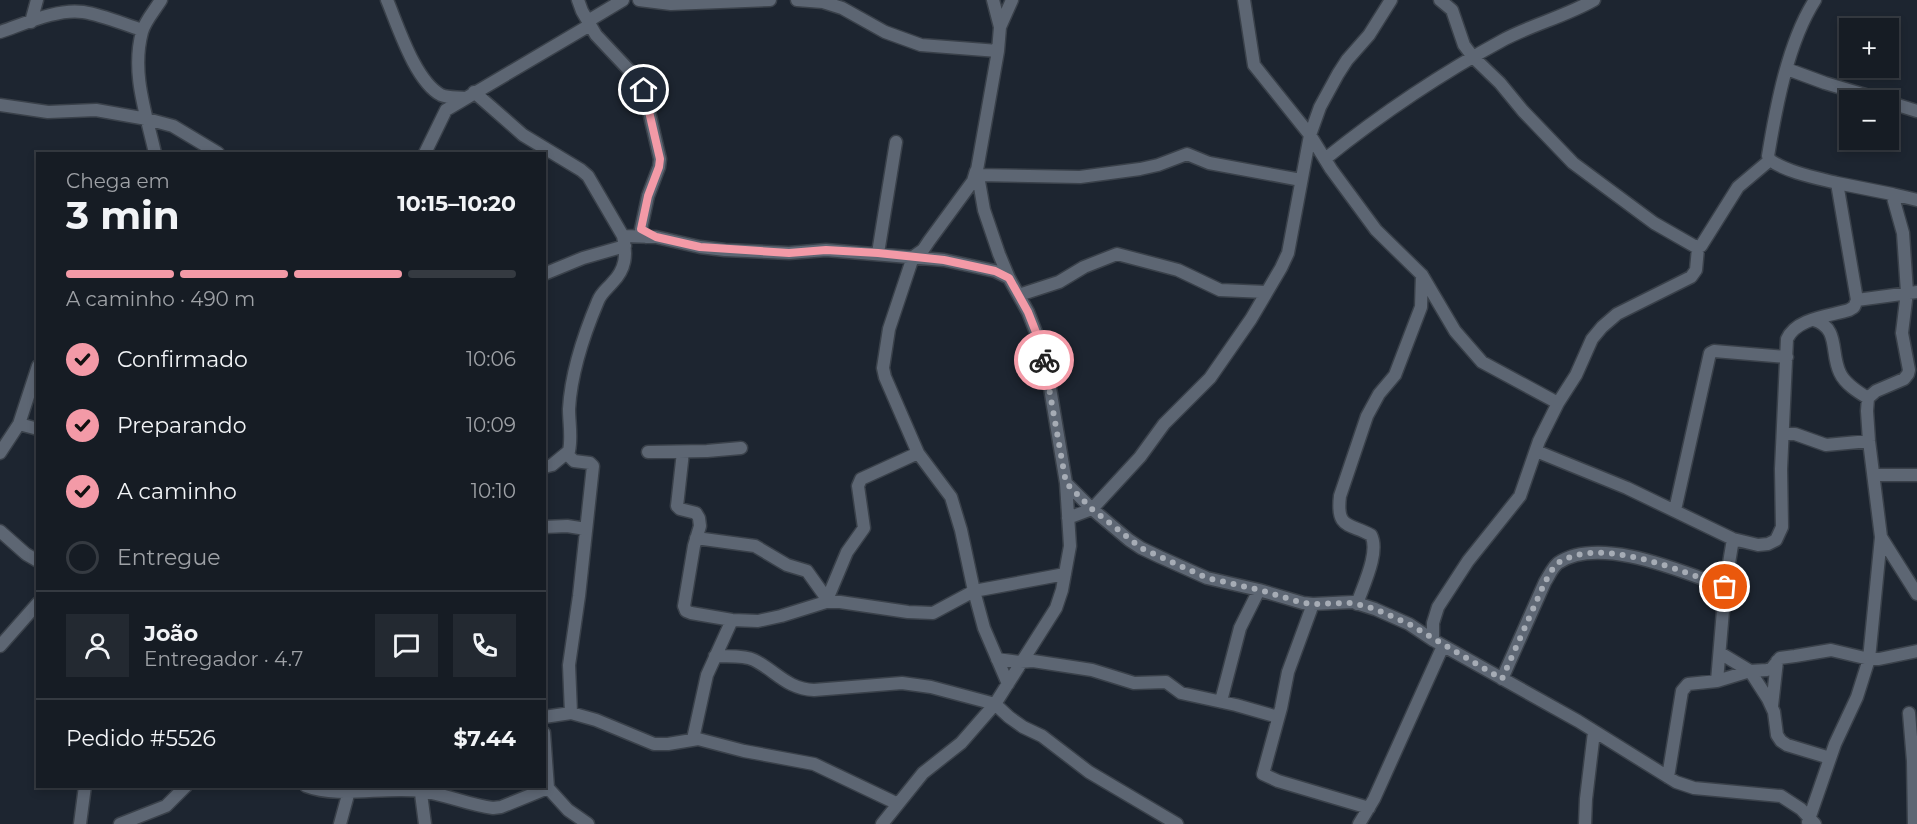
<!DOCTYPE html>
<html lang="pt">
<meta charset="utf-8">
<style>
:root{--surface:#161c24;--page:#232931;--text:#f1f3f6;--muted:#9ea1a6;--line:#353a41;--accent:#f39aa7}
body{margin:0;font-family:Montserrat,sans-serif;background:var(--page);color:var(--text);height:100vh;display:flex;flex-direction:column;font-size:22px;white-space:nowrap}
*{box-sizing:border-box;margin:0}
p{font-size:20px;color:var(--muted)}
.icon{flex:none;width:33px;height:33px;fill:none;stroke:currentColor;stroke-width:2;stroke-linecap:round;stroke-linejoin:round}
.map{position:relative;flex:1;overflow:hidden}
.details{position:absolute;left:36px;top:152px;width:510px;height:636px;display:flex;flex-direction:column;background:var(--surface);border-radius:0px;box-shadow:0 3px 9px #0003,0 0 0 2px var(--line)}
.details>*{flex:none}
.tools{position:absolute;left:1839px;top:18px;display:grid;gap:12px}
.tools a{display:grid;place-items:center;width:60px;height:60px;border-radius:0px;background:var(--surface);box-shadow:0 3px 9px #0003,0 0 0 2px var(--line);font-size:30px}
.pin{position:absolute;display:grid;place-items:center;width:51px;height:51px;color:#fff;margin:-26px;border:3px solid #fff;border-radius:50%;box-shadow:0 2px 6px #0007}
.courier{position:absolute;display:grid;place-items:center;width:60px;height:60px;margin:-30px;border:4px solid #f39aa7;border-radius:50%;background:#fff;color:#222;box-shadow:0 2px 8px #0007}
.headline em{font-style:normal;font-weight:700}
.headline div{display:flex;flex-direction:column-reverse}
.headline{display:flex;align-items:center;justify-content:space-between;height:102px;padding:0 30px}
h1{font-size:39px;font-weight:700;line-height:45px}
.bar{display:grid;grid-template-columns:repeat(4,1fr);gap:9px 6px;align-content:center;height:72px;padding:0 30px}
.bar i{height:8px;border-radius:4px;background:var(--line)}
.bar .current{background:var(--accent)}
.bar p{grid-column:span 4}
.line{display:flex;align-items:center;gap:15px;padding:0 30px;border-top:2px solid var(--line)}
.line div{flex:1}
.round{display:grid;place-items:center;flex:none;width:63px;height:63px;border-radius:0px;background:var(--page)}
ol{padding:0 30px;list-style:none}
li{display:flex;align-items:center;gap:18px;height:66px}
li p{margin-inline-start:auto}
li .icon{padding:6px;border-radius:50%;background:var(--accent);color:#111;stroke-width:4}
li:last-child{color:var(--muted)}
li i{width:33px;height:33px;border:3px solid var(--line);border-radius:50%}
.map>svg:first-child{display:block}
</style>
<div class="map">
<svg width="1917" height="824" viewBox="0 0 1917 824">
<rect width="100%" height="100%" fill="#1d2530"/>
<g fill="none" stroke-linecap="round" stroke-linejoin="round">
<g stroke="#3a414a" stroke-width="15">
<path id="minor" d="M387,0C398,26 415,81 441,95C448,98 457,97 465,98
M578,0L582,11L596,35L629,70L644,90L660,159L659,167L648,196L641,229L646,237
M639,0L671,4L770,0
M797,0L823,2L842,8L885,32L921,45L998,51
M993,0L1000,27
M1244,0L1254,65L1310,135L1331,169L1376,230L1422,275L1455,331L1482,362L1558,403
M1440,0L1452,10L1464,45L1473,57L1500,83L1523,111L1573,163L1654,223L1696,247L1701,246L1738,187L1770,160
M31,22L37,0
M0,32C24,24 58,8 83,12C103,15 123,24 142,30
M1787,69L1825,83L1882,100
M474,92L523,135L581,170L588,176L623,236C627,255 626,269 612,283C607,289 601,293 598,301C584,334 571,373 569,409C569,423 572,437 569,451L552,465L544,467
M1888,102L1917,111
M0,105L48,112L96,110L147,119L173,126L218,153
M155,153C146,113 131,73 142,32C145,21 155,10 161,0
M425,153L446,110L590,25L588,21L623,0
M1325,159C1381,114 1442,73 1505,39C1534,24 1566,16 1594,0
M1770,160L1768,156C1776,107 1788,42 1815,0
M976,171L973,181L929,241L923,250L913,257L889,329L883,368L885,377L918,453L951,497L961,530L974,591L984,628L1008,684
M978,175L1080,177L1140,169L1158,165L1187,154L1209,163L1301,180
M1892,194L1917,200
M623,236L656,237L700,247L725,250L789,253L826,250L944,260L995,271L1009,278
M878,253L896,142
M544,274L583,258L625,246
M1019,295L1059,282L1084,267L1117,254L1178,270L1220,290L1266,292
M1857,300L1917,292
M1814,320C1840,328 1830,353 1840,373C1845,384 1858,392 1868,398
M19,424L38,429
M1783,434H1795L1826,445L1869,441
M1536,451L1627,488L1733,539L1758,545L1768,544L1776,540L1782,527L1781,469L1787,339C1796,318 1830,316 1849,310L1854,307L1857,300L1837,183C1817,178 1786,172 1770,160
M648,452L707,451L741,448
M683,452L677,506L680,509L696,513L699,518L700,526L694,546L684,606L686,611L691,613L732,620L758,621L781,616L826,602H840L908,612L933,613L974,591L1065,574
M0,453L19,424L38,366
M567,454L574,461L590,463L593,466L579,596L569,665L571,713
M1874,475H1917
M1066,483L1092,509L1129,540L1141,548L1160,557L1207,578L1259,590L1303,603L1313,604L1353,602L1375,609L1409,624L1433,640L1578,721L1676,782L1694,788L1781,796L1801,809L1815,824
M1675,510L1710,353L1714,351L1787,357
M1068,518L1092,509L1140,457L1164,424L1210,378L1251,319L1281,268L1288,253L1310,135L1320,107L1338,74L1347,60L1369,35L1391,0
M544,527L567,526L586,529
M0,531L26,554L38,561
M1881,537L1917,594
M696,538L755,546L787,565L807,571L827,599
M826,602L847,552L864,528L858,486L861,479L918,453
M1313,604L1288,672L1281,708L1263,774L1278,781L1369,808
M1357,604C1363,586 1380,552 1371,535C1349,523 1336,529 1340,496L1367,416L1379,394L1395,375L1421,307L1422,275
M1433,640V623L1438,607L1468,561L1520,496L1539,441L1558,403L1576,375L1592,339L1602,327L1617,314L1691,277L1696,270L1698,248
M0,646L38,603
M1720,653L1750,671L1768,699L1774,712L1777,735L1781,741L1787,745L1830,758
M715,656C727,657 744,655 754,660C776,671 787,689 814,690L902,683L931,687L995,704L1009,717L1023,727L1042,736L1089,772L1177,824
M997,659L1020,662L1033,661L1092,670L1134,683L1166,682L1181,693L1236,705L1278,717
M1502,679L1545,582C1549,576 1552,568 1558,563C1600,535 1683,572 1725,587
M1717,681L1750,671L1767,670L1772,668L1780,658L1795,656L1831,650L1869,659H1879L1917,651
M1221,701L1240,628L1259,590
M1772,706L1777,661
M1909,713L1913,761L1914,824
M544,717L571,713L596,720L654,744H668L698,739L744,751L814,764L898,804
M544,733L548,788L568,810L588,824
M693,739L707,675L732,620
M1668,777L1682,691L1688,684L1717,681L1725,587L1733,539
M306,786C339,799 385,786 421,791C445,794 468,805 493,808L501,807L548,788
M420,786L425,824
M1808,822L1835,744L1857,697L1869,659L1881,537L1869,441L1867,411L1868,398L1876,391L1904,379L1908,374L1909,370L1902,333L1907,292L1903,233L1892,194L1837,183
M80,824L85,786
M120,824L166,806L186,786
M340,824L349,791
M882,824L923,773L961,743L995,704L1056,608L1062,590L1070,546L1066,483L1050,388L1039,340L1028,312L1009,278L999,254L984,210L977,170L998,51L1000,27L1012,0
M1359,824L1374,799L1443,646
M1585,824L1586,799L1594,732"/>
</g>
<use href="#minor" stroke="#5d6673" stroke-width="12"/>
</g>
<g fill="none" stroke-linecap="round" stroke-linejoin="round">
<path stroke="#a6acb5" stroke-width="6" stroke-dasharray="0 10.8" d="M1044,360L1066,483L1092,509L1141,548L1207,578L1260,590L1303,603L1313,604L1353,603L1375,609L1409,624L1502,679L1545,582C1549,576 1552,568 1558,563C1601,535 1683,572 1725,587"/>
<path stroke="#f39aa7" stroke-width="8" d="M644,90L660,159L659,167L648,196L641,229L656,237L700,247L789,253L826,250L878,253L944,260L995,271L1009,278L1028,312L1039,340L1044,360"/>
</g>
</svg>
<div class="tools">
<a>+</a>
<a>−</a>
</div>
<div class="pin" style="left:1725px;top:587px;background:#ea580c"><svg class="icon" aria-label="bag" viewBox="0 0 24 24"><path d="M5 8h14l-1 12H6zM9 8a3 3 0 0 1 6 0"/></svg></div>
<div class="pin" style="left:644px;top:90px;background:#1f2937"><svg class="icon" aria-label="home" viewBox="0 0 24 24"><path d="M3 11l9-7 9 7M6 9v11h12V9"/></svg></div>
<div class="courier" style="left:1044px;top:360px"><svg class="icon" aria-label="bike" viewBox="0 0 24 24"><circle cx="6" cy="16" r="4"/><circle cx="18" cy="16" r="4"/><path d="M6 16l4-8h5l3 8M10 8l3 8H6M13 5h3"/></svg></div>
<section class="details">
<div class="headline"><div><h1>3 min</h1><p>Chega em</p></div><em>10:15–10:20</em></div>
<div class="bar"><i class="current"></i><i class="current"></i><i class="current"></i><i></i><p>A caminho · 490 m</p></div>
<ol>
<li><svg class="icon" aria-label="check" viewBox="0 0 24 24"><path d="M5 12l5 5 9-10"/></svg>Confirmado<p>10:06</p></li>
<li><svg class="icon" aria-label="check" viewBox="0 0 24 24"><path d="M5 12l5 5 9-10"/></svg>Preparando<p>10:09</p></li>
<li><svg class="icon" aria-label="check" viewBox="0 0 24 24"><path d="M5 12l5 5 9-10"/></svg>A caminho<p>10:10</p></li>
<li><i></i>Entregue</li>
</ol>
<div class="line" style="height:108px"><a class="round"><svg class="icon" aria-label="person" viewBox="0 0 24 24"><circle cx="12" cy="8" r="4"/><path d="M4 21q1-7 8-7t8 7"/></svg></a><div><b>João</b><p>Entregador · 4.7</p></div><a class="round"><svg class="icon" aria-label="chat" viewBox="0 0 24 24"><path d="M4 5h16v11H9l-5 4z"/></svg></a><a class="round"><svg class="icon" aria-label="phone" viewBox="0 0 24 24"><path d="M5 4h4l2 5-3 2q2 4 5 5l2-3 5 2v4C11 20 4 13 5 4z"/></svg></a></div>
<div class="line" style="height:78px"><div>Pedido #5526</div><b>$7.44</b></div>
</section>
</div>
